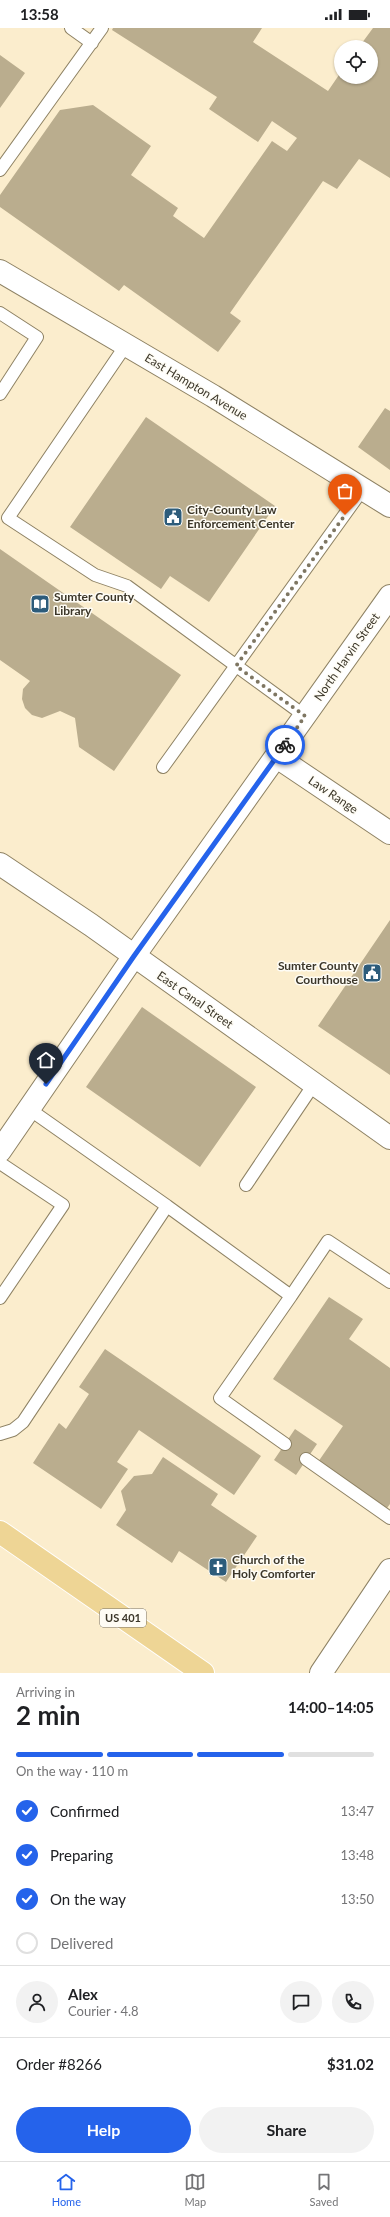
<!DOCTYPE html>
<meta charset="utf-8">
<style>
:root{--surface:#fff;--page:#f2f2f2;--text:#202124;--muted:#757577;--line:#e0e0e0;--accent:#2563eb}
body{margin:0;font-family:Lato,sans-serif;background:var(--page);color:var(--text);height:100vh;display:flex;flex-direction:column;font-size:15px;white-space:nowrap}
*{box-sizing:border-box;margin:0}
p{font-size:13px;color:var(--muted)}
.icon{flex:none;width:22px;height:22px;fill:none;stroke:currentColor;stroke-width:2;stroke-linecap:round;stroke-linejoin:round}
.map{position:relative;height:1645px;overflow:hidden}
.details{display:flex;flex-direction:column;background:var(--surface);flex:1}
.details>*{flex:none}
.controls{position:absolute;left:334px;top:12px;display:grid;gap:8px}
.controls a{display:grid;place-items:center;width:44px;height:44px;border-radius:50%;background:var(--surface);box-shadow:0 1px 3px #0004;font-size:20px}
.pin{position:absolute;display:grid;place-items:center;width:34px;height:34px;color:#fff;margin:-41px -17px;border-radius:50% 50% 50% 0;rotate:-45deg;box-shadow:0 0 4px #0007}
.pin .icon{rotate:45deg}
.courier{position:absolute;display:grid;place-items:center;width:40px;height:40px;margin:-20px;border:3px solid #2563eb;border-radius:50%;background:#fff;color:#222;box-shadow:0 1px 5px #0007}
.head em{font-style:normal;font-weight:700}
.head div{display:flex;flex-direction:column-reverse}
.head{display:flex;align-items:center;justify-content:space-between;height:68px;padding:0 16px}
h1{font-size:26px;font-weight:700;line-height:30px}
.bar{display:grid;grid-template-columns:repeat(4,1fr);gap:6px 4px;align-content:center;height:48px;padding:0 16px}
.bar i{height:5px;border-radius:3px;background:var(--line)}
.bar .selected{background:var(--accent)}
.bar p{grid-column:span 4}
.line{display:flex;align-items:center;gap:10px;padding:0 16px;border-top:1px solid var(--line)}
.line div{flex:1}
.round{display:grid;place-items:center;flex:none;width:42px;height:42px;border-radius:21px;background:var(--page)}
ol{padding:0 16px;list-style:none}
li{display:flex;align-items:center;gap:12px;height:44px}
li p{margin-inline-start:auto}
li .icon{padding:4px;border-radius:50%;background:var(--accent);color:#fff;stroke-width:4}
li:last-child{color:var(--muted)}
li i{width:22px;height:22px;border:2px solid var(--line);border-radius:50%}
.cta{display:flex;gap:8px;margin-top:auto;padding:8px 16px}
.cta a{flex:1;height:46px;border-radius:24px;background:var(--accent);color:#fff;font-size:16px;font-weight:700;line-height:46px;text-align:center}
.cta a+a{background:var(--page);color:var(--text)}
.status{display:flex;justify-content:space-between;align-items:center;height:28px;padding:0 20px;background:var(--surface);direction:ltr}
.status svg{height:11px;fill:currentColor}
.dock{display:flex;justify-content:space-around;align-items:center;height:56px;border-top:1px solid var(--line);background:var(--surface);font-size:11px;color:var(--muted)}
.dock a{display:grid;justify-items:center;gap:2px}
.dock .selected{color:var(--accent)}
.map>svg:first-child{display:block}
</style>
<div class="status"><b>13:58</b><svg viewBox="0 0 49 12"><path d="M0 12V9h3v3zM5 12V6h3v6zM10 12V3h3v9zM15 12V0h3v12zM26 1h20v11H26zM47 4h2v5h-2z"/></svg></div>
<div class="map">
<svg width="390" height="1645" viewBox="0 0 390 1645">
<rect width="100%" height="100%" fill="#fbedcd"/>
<path fill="#baad8e" d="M113,0H262L253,14L328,63L341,44V49H371V19H359L373,0H390V150L359,131L337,161L323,153L230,285L241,293L218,324L124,257L119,263L0,179V167L60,82L93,77L151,118L131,147L178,180L173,188L204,210L272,113L287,123L297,110L272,93L258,114L209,81L217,69L112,2Z
M0,27L25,45L0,80Z
M385,380L390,383V442L358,419Z
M146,389L275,478L209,574L170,548L161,561L70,499Z
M0,521L181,647L114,743L79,719L75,690L60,683L42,690L32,687L25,680L22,671L23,661L30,653L0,632Z
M390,892V1047L318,998Z
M142,979L256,1059L200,1139L86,1059Z
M329,1269L363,1291L349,1311L390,1340V1476L387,1480L318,1434L343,1398L273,1351Z
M105,1321L261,1428L234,1467L139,1402L117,1434L128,1441L101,1481L33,1435L59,1395L66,1401L89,1366L79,1359Z
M295,1401L317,1416L296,1447L274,1432Z
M163,1429L218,1466L211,1477L257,1508L226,1554L179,1523L172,1535L116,1497L126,1482L121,1463L134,1448L152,1446Z"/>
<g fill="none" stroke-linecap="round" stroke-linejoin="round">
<g stroke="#8e8264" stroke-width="14">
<path id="lane" d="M71,0L92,15
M0,142L102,0
M0,285L37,309L0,366
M126,317L8,490L95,547L127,558L305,688
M163,739L363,461
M0,1135L63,1177L0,1270
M246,1157L314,1056
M167,1178L291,1268L328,1213L390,1254
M0,1406L13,1402L23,1394L167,1178L29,1081
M285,1416L220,1370L291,1268
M306,1431L390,1490"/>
</g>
<g stroke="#8e8264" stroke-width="24">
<path id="street" d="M277,729L390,805
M0,836L91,897L390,1110"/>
</g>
<g stroke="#8e8264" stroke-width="24">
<path id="secondary" d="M0,243L213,368L390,478
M0,1123L134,928L390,568
M321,1645L390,1542"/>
</g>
<g stroke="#fff" stroke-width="24">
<path id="primary" d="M0,1504L203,1645"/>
</g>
<use href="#lane" stroke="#fff" stroke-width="12"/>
<use href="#street" stroke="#fff" stroke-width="22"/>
<use href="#secondary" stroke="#fff" stroke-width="22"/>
<use href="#primary" stroke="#eed595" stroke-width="22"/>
</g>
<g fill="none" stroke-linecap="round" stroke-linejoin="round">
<path stroke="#7e7662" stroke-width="4" stroke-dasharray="0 7.2" d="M285,717L305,688L236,638L345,487"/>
<path stroke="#2563eb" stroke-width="5" d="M46,1056L134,928L285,717"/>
</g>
<defs>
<g id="civic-square" transform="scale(1)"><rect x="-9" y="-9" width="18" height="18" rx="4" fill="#2d5c7b" stroke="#fefcf5"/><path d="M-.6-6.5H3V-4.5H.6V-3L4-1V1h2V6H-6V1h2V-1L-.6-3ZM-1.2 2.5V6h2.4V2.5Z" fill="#fff"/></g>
<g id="library-square" transform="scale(1)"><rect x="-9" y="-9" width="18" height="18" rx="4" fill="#2d5c7b" stroke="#fefcf5"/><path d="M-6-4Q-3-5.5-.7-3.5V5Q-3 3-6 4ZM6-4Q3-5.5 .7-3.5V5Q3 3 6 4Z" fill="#fff"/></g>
<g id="church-square" transform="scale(1)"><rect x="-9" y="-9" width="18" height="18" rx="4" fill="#2d5c7b" stroke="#fefcf5"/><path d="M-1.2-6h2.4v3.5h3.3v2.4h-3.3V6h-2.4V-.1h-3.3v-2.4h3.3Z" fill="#fff"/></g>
</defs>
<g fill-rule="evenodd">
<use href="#civic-square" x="173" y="489"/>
<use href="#library-square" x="40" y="576"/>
<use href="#civic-square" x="372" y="945"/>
<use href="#church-square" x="218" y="1539"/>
</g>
<g text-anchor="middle" stroke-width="3" stroke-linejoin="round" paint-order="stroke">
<rect fill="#fefcf5" stroke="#767166" stroke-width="1" x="100" y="1581" width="46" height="18" rx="3"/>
<g font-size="11" font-weight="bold" fill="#3b3629">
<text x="123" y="1594">US 401</text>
</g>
<g font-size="12" fill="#3b3629" stroke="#fefcf5">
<text transform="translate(196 359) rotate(31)" y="4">East Hampton Avenue</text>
<text transform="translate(347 629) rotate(-55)" y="4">North Harvin Street</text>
<text transform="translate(333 767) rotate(34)" y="4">Law Range</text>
<text transform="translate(195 972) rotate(35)" y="4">East Canal Street</text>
</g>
<g font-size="12" font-weight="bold" fill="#3b3629" stroke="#fefcf5" text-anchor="start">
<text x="187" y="486">City-County Law<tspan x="187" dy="14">Enforcement Center</tspan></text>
<text x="54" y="573">Sumter County<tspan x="54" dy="14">Library</tspan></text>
<text x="358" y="942" text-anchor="end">Sumter County<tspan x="358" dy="14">Courthouse</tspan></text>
<text x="232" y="1536">Church of the<tspan x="232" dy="14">Holy Comforter</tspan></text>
</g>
</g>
</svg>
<div class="controls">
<a><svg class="icon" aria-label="locate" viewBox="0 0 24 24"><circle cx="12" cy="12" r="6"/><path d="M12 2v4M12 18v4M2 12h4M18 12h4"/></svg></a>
</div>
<div class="pin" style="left:345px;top:487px;background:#ea580c"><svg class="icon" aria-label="bag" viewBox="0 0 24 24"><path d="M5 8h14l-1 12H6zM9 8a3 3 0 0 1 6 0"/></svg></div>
<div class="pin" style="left:46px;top:1056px;background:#1f2937"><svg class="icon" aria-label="home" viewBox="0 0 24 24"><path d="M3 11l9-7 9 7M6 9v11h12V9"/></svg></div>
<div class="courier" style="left:285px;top:717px"><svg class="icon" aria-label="bike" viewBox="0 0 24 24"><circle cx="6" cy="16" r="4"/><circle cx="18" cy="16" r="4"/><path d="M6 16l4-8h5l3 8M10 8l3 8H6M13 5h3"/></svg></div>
</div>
<section class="details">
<div class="head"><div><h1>2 min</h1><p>Arriving in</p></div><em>14:00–14:05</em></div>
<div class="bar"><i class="selected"></i><i class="selected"></i><i class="selected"></i><i></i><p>On the way · 110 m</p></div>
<ol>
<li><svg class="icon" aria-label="check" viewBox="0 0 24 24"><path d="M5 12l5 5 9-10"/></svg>Confirmed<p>13:47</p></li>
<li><svg class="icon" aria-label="check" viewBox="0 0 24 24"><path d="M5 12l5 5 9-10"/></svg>Preparing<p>13:48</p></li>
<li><svg class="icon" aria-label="check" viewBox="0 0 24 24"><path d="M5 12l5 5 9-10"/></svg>On the way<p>13:50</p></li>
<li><i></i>Delivered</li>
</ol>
<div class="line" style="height:72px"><a class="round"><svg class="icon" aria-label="person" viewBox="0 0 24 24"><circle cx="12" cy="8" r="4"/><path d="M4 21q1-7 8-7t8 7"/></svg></a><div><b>Alex</b><p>Courier · 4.8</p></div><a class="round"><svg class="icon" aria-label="chat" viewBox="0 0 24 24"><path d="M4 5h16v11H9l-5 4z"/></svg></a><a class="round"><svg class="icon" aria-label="phone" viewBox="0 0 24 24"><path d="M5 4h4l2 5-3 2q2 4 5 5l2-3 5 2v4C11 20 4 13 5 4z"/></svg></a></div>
<div class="line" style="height:52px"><div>Order #8266</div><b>$31.02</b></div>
<div class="cta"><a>Help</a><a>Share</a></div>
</section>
<nav class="dock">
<a class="selected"><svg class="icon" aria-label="home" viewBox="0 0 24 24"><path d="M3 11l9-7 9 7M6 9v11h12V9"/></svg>Home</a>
<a><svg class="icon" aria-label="map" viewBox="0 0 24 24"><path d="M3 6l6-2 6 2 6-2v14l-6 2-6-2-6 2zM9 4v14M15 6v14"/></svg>Map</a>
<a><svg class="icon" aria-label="saved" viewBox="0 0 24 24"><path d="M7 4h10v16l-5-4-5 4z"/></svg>Saved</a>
</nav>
